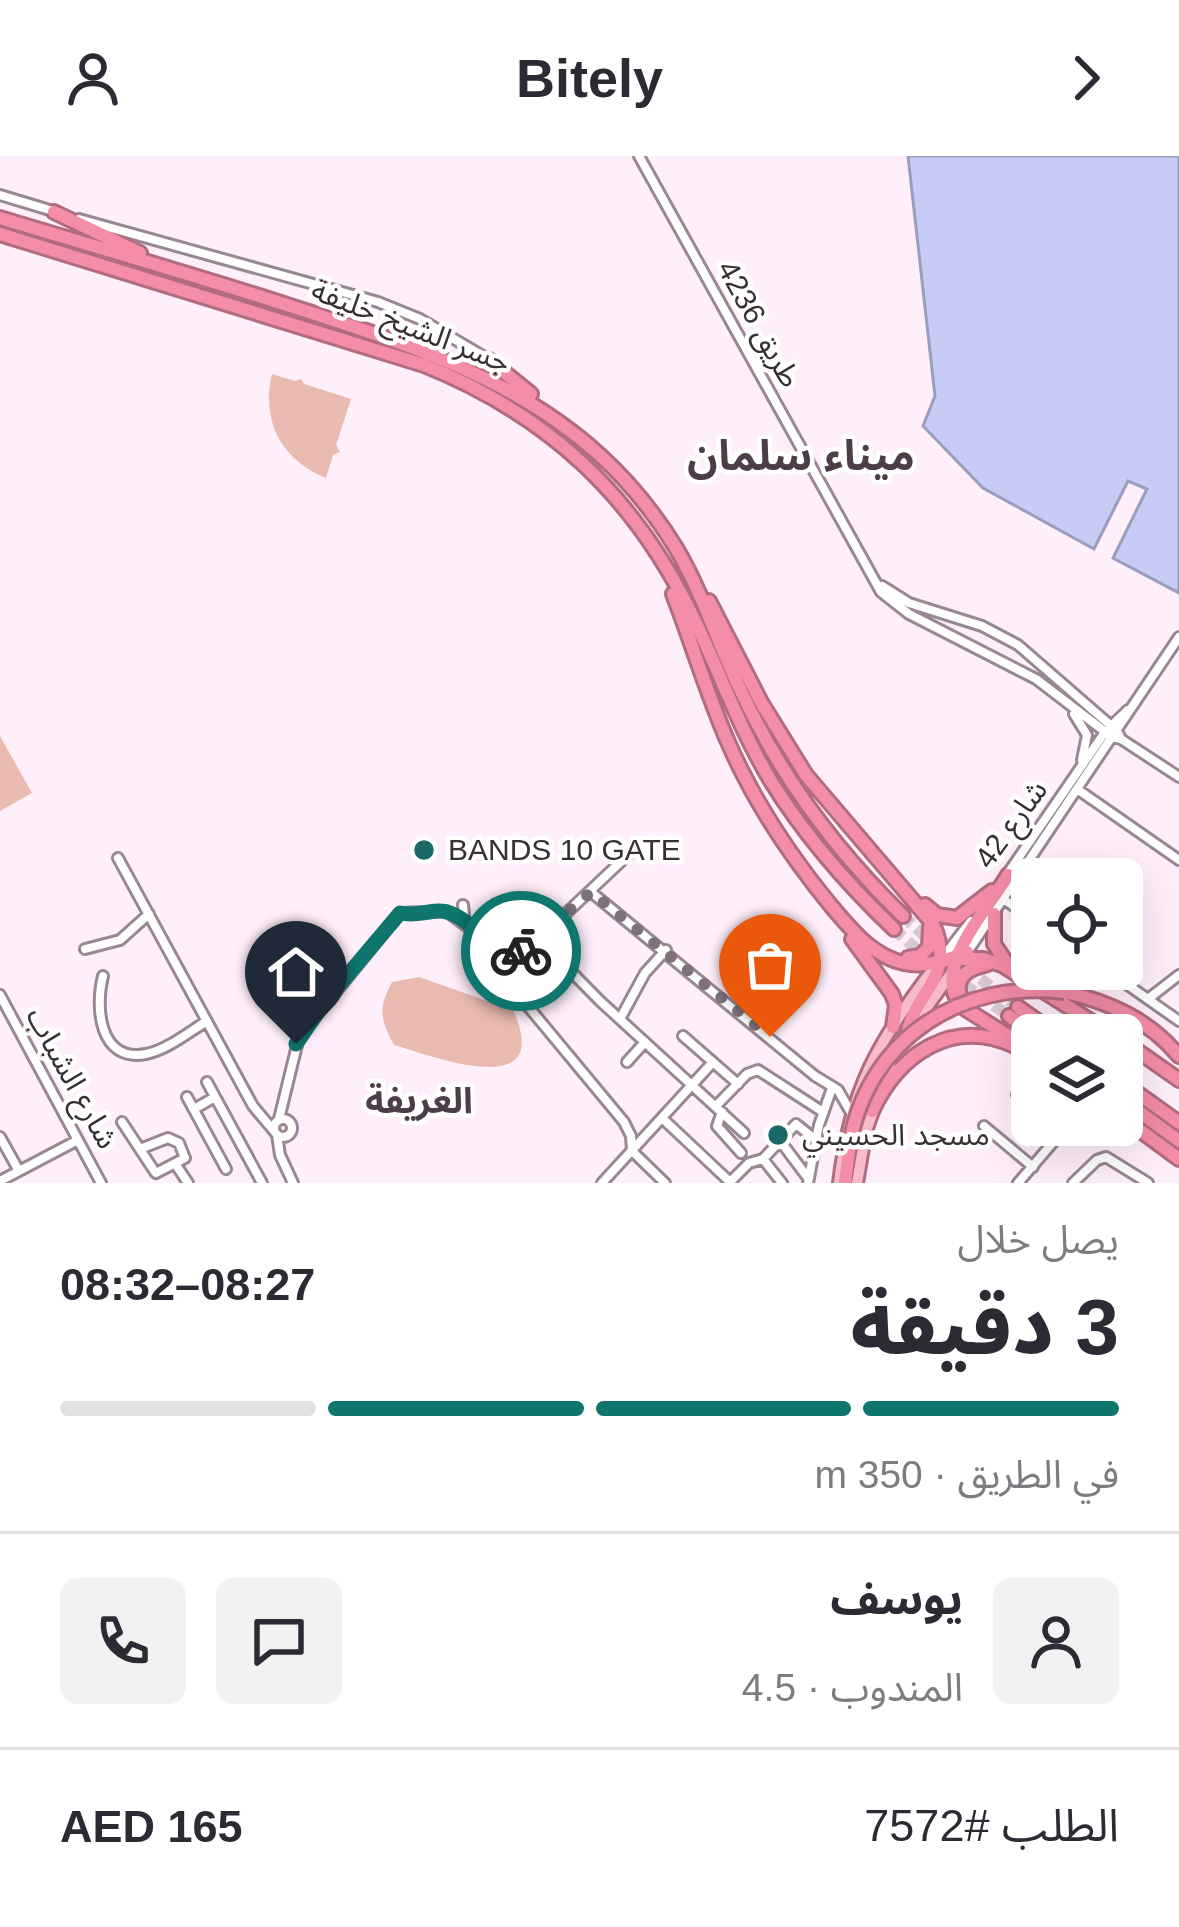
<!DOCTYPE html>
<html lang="ar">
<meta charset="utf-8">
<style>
:root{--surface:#fff;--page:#f2f2f3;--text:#2b2b33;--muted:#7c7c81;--line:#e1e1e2;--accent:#0f766e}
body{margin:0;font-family:Helvetica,"Noto Sans Arabic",sans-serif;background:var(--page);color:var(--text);direction:rtl;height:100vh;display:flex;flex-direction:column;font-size:45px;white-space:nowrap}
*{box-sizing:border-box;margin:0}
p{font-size:39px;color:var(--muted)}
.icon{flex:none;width:66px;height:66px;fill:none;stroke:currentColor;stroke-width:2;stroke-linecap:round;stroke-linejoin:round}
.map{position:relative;height:1027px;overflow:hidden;direction:ltr}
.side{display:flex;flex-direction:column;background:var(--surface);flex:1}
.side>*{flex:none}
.tools{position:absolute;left:1011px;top:702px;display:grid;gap:24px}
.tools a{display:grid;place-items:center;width:132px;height:132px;border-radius:18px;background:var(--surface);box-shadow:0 12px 48px #0002;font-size:60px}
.pin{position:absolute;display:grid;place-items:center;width:102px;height:102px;color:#fff;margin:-123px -51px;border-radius:50% 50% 50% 0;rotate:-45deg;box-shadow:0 0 12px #0007}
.pin .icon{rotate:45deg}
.courier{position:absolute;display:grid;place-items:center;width:120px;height:120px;margin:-60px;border:9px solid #0f766e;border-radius:50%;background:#fff;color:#222;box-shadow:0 3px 15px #0007}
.summary em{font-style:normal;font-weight:800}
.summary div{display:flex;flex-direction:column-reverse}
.summary{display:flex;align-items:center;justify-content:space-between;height:204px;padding:0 60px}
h1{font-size:78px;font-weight:800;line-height:90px}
.bar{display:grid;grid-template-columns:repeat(4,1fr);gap:18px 12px;align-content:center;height:144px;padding:0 60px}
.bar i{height:15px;border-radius:9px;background:var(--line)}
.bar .current{background:var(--accent)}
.bar p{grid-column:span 4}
.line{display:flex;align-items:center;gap:30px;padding:0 60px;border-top:3px solid var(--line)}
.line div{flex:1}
.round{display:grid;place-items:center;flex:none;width:126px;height:126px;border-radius:18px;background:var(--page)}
header{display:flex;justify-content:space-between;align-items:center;height:156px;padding:0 60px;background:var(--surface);font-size:54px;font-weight:800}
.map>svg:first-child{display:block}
</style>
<header><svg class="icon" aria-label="forward" viewBox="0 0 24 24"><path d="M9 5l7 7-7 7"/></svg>Bitely<svg class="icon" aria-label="person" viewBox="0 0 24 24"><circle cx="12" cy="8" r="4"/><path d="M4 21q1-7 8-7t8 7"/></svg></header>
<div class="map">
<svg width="1179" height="1027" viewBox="0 0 1179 1027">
<rect width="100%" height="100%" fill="#ffeffa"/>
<path fill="#e9bab0" d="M272,218L295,225L301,223L304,228L351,243L336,289L340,296L333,299L326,322C281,304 261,265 272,218Z
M0,580L32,637L0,655Z
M419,821L513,854C555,947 435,901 394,889C380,863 378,852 392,826Z"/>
<path fill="#c7ccf7" stroke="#9c9dbd" stroke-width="3" d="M908,0H1179V437L1113,402L1147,333L1128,325L1094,393L983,332L923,270L935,240Z"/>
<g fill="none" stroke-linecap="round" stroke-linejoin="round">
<path stroke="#d7c9d3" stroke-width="12" stroke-dasharray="12 6" stroke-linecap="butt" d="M903,760L935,789
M894,773L926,802L1009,860
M966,812L1018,851"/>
<g stroke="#998794" stroke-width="14">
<path id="minor" d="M639,0L881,436L909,458L1036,523L1112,581L1121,583
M0,39L53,55
M79,63L378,146L420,163L488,203
M882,430L909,447L982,470L1018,489L1117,575L1121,583L1179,621
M1074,558L1087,579L1082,604
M1077,633L1179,704
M118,702L253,950L274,975
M1006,720L1105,576L1128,554
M591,736L815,920L838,934L850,955
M1003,743L1032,762
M463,749L465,768
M538,782L600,845L744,977
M85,793L120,784L149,758
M966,798L1179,481
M940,805L971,765
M502,810L559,764L629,698
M1105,813L1179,865
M103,820C95,851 99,907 146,898C167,894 189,876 207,865
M0,839L101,1027
M1148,843L1179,819
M620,863L645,817L666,794
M683,880L738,928
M627,906L645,886
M207,926L262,1027
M1017,939L1032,950
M187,941L226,1013
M716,950L747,918L758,914L823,956
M194,953L215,941
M722,956L717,970L741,997
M662,962L730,1026
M274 972a9 9 0 1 1 18 0a9 9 0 1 1-18 0Z
M279,963L299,881L400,757L446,755L479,779L499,802L512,831L624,966L631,980L632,995
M122,966L155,1016L156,1017L185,1002L179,987L168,982L140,993
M984,970L1033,1011
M277,979L280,999L293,1027
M0,981L19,1015
M781,986L808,1022
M632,995L665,1027
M763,1003L782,1027
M176,1009L188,1027
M0,1025L78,984
M602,1027L713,906
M729,1027L749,1007L763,1003L796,968L816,984
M808,1027L819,969L832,932
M1018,1027L1068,969
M1073,1027L1097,1004L1106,1001L1148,1027"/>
</g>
<g stroke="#b26c7f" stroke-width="16">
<path id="major" d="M911,873L953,815
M839,1027C850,934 877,886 934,812
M857,1027L866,975L891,904"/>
</g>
<g stroke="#b26c7f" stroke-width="18">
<path id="highway" d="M54,56L140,97
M0,62C96,91 191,118 287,149C443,199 585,243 676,392C702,436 718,487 740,533C780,620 834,693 903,760
M0,78L424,209C548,259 633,338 692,459C719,514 739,572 771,625C805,680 847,728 894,773
M489,204L531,238
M673,438C692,487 707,538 728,586C754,646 791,701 832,751C852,774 872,800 904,807C925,812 948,804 967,796
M709,445L762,548L806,619L933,768C957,823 915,833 907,879
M1008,719C988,754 927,816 964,852L1032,895
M925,749L937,759L957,762L992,735
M994,758V788L1008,809
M852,783L892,838L896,849L893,871
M908,802L920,800L929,791L930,771
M962,803H983L1002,809L1113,879
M1065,836C1110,846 1149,864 1179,900
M960,841C954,819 970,812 988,808
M1018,851L1057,879
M1009,860L1035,879
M1122,884L1179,924
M1122,926L1179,967
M1122,943L1179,985
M872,955C899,898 952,861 1015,890
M1122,961L1179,1003
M845,1027L850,987"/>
</g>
<use href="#minor" stroke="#fff" stroke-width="8"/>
<use href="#major" stroke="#f8bbca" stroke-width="10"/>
<use href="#highway" stroke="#f48da7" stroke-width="12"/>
<g stroke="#b26c7f" stroke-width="18" stroke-linecap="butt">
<path id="highway-bridge" d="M850,987C868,882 963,823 1065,836"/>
</g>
<use href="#highway-bridge" stroke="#f48da7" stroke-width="12"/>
</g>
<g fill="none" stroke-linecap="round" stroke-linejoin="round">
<path stroke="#7d727a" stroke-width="12" stroke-dasharray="0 21.6" d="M521,795L591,736L770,881"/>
<path stroke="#0f766e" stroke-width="15" d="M296,888L324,847L400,757C415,760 424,756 438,755C463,754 492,790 502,809L521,795"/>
</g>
<g fill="#1b6868" stroke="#fff" stroke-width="4.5">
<circle cx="424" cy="694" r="12"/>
<circle cx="778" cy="979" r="12"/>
</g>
<g text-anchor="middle" stroke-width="9" stroke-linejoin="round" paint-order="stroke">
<g font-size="30" fill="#372f35" stroke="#fff">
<text transform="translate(759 168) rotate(61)" y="10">طريق 4236</text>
<text transform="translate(411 170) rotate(21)" y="10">جسر الشيخ خليفة</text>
<text transform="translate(1011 668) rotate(-54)" y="10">شارع 42</text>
<text transform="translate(72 922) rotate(61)" y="10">شارع الشباب</text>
</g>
<g font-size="30" fill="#372f35" stroke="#fff" text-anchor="start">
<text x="448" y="704">BANDS 10 GATE</text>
<text x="802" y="989">مسجد الحسيني</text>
</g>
<g font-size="36" font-weight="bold" fill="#4d3d48" stroke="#fff">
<text x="419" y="957">الغريفة</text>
</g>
<g font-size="42" font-weight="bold" fill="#4d3d48" stroke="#fff">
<text x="801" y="314">ميناء سلمان</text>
</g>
</g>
</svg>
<div class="tools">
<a><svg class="icon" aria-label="locate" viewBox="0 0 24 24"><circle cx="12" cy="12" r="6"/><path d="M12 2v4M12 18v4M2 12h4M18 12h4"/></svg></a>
<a><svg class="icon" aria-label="layers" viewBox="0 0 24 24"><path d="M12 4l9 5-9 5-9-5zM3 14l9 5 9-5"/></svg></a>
</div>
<div class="pin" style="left:770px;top:881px;background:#ea580c"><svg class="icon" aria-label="bag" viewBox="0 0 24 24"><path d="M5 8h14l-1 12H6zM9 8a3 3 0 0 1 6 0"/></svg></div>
<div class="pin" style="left:296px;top:888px;background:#1f2937"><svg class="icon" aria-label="home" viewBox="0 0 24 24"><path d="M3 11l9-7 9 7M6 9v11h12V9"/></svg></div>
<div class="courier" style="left:521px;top:795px"><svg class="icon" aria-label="bike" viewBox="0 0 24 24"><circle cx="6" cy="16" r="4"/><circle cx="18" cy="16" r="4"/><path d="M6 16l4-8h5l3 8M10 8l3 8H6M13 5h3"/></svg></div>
</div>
<section class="side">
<div class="summary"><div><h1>3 دقيقة</h1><p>يصل خلال</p></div><em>08:27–08:32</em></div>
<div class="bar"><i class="current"></i><i class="current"></i><i class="current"></i><i></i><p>في الطريق · 350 m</p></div>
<div class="line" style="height:216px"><a class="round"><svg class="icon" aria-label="person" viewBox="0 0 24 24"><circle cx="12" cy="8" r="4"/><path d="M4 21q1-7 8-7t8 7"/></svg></a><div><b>يوسف</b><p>المندوب · 4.5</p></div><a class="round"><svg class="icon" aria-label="chat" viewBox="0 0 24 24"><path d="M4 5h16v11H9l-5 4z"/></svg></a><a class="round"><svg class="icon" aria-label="phone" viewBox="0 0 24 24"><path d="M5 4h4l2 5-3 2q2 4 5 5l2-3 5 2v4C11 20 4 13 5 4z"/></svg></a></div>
<div class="line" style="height:156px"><div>الطلب #7572</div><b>AED 165</b></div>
</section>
